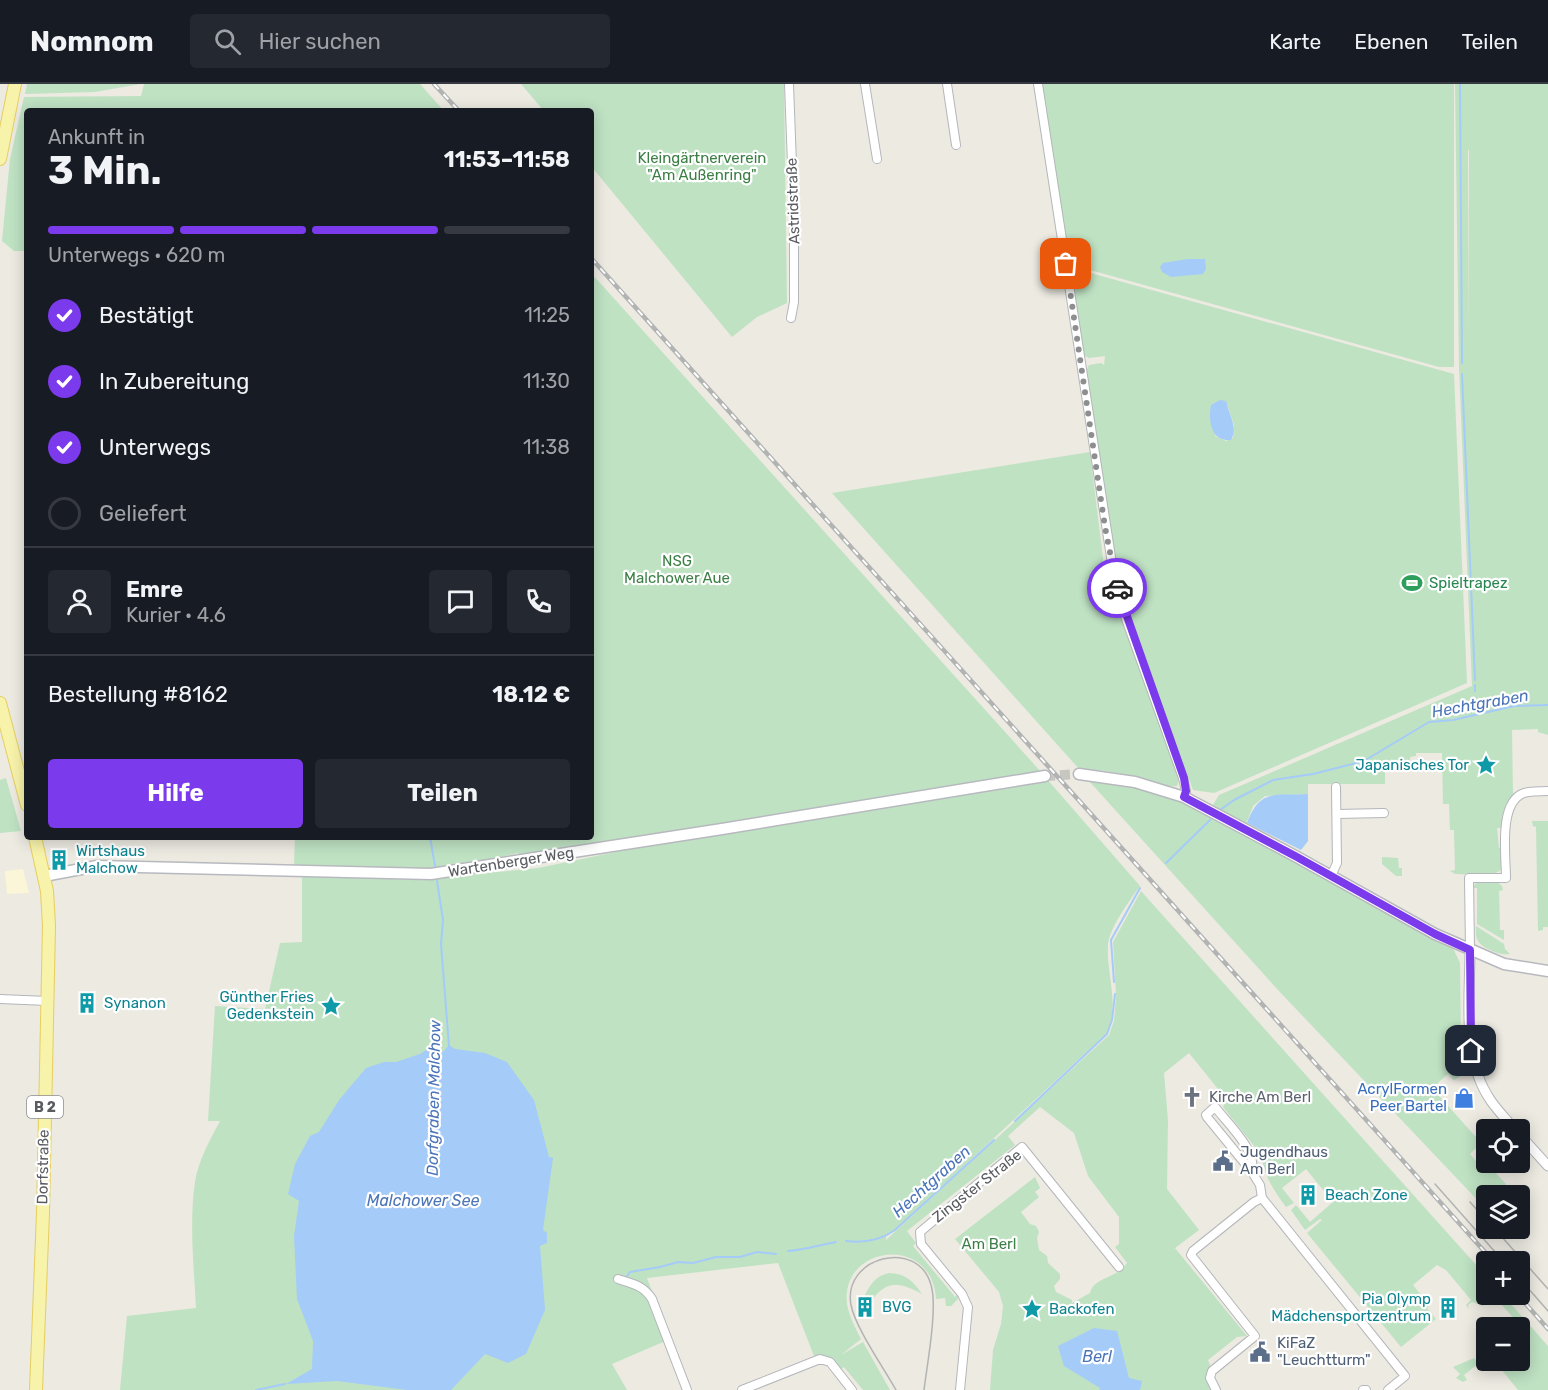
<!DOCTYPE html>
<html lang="de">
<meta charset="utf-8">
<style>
:root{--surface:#171b24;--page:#242831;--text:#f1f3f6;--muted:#9ea1a6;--line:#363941;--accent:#7c3aed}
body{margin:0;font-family:Rubik,sans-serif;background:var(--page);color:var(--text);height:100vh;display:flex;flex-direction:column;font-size:22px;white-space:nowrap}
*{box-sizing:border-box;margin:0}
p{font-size:20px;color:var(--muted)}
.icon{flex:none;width:33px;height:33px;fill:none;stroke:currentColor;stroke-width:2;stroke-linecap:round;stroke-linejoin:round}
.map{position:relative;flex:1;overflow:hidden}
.details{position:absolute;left:24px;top:24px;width:570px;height:732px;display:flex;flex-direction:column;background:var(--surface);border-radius:6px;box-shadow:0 3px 15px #0003}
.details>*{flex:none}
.buttons{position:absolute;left:1476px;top:1035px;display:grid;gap:12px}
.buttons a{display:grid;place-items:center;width:54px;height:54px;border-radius:6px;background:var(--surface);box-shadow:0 3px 15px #0003;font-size:30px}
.pin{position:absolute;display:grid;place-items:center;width:51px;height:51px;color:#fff;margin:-26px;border-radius:12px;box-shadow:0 3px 9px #0006}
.courier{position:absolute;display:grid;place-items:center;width:60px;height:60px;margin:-30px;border:4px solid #7c3aed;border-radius:50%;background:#fff;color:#222;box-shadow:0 2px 8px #0007}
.head em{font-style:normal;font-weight:700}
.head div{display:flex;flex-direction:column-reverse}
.head{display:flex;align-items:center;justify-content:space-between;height:102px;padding:0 24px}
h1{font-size:39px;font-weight:700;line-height:45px}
.bar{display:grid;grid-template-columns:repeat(4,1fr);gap:9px 6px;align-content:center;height:72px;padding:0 24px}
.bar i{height:8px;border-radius:4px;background:var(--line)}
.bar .selected{background:var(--accent)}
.bar p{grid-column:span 4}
.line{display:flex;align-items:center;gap:15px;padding:0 24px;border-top:2px solid var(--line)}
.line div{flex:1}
.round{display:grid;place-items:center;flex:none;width:63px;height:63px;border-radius:6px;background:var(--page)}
ol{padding:0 24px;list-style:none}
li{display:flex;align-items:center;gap:18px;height:66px}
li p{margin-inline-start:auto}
li .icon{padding:6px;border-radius:50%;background:var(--accent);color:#fff;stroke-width:4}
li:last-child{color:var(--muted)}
li i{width:33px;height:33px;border:3px solid var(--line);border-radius:50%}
.cta{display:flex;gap:12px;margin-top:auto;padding:12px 24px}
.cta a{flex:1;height:69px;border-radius:6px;background:var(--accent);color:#fff;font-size:24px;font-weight:700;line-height:69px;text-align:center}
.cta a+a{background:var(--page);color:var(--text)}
header{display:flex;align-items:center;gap:36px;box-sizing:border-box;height:84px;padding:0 30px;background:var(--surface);border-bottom:2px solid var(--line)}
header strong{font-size:28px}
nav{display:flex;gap:33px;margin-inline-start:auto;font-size:21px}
.search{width:420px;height:54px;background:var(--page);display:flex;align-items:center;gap:15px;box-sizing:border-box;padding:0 21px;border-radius:6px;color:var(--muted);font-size:22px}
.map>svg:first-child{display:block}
</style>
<header>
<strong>Nomnom</strong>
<div class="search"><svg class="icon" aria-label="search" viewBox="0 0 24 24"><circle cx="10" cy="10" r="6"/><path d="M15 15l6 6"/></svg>Hier suchen</div>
<nav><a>Karte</a><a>Ebenen</a><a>Teilen</a></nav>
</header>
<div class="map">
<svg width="1548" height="1306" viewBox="0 0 1548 1306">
<rect width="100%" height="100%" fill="#eceae1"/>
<path fill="#faf6d7" d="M23,785L29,809L7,810L5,787Z"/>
<path fill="#bfe2c3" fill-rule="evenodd" d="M27,0H140L95,8L25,10Z
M144,0H420L444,27H27V167H14L2,157L10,75L24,13L141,12Z
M521,0H784L787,219L757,233L732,253L591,82V27H544Z
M1040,0H1454V283H1439L1072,181L1068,178Z
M1455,0H1548V651L1538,648V645L1512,646L1513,712L1506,720L1502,732V744H1497L1499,764H1503C1503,770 1505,779 1502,784C1498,794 1465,790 1455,790L1450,787L1455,786L1454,746H1450L1449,720H1443L1442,669H1416V672L1410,673V681L1385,682V700H1308V710L1265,712L1253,722L1246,740L1213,721L1219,711L1472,602L1459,283ZM1468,66H1469V254Z
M1069,183L1454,290L1467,599L1214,709L1193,706L1127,528L1120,502L1086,287L1089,281L1101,279L1104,281L1105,272L1089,274L1083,271ZM1227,320L1234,341L1233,354L1226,357L1215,352Z
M591,189L1033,679L1140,802C1130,816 1110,843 1108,860C1106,890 1120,919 1107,949L895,1146L886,1152V1156L1109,951L1114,937L1116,912L1113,858L1141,807L1486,1192V1210L1503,1211L1548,1262V1306H1518L1501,1285L1512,1277L1520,1276V1270L1522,1268L1520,1264V1244L1502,1243L1500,1241L1502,1239L1509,1243L1516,1237L1494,1212L1483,1222L1472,1218L1468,1221L1469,1225L1466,1221L1471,1216L1446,1186L1437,1181L1413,1201L1430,1222L1427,1224L1436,1235L1401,1263L1307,1149L1322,1136L1320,1135L1305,1146L1291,1126L1296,1121L1310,1138L1333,1118L1306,1085L1282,1104L1294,1119L1286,1123C1275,1108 1263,1091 1262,1072L1223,1023L1226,1016L1222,1010L1189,969L1164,989L1168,1037L1167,1105L1199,1146L1175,1164L1247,1252L1237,1253L1208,1276L1211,1283L1213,1306H990L993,1266L1001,1240L1003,1222L999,1208L955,1155L1035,1093L1040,1104L1035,1108L1039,1113L1021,1128L1030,1140L1036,1142L1039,1148L1037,1154L1039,1166L1047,1172L1048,1179L1060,1190V1195L1054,1202L1056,1208L1072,1216V1219L1090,1209C1093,1197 1106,1195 1116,1189C1120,1187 1124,1183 1127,1179L1115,1163L1119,1160V1133L1088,1092L1074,1049L1040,1023L1008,1052L1015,1061L907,1147L916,1159L913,1162L955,1213L958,1210V1215L951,1222H946L945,1214L936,1215C932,1149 840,1161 847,1220C849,1232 855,1243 861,1255L841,1271L863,1258L890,1306H863L844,1283L841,1285C832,1276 829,1269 814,1272L778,1179L647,1194L670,1255L612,1280L627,1306H120L127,1232L196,1224C194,1183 189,1139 195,1098C198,1077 210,1056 220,1037H208L215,922L265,925L280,859L302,858V792L418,796L538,784L640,763L638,754L519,773L518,769L492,775L432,785L294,782L295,753H591Z
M1090,368L1105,491L1174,675L1179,696L1177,702C1161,704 1146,696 1131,692C1115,688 1096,685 1080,686L832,409Z
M6,694L21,747L0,749V696Z
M1089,697L1141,704L1189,720L1453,864L1460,879L1461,960L1469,987L1454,996L1448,990L1432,1004L1475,1052L1490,1040L1492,1045L1486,1046V1054L1470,1070L1482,1084H1491L1506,1100L1500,1108L1497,1109L1496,1111L1486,1112V1125L1278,906Z
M1532,737H1548V843H1543V846L1538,847L1536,743L1533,742Z
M1382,773L1398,774L1399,784H1402V792H1396L1382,780Z
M1481,797H1496L1502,802L1503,806L1499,807L1500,846H1504V856L1477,840V804H1473L1476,799Z
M1476,842L1504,860L1505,865L1510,870C1502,872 1483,865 1478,857C1475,853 1476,847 1476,842Z
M889,1189C905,1189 914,1198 922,1210C901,1199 888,1194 871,1217L864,1213C870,1201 875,1192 889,1189Z
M1474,1274L1479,1279L1464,1291L1467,1296L1463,1298L1456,1294L1460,1290L1453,1283Z"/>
<path fill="#a5cbf8" d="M1188,175H1205L1206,185L1203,190L1171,193L1162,188L1160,183L1163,179Z
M1220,316L1226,317L1227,320C1230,333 1238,344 1231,356C1211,358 1208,337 1211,321Z
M1308,710V757L1301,766L1247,739C1260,704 1275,712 1308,710Z
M449,961L455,965L485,969L507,978L534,1016L549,1073L553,1074L543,1146L547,1149V1159L540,1162L545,1226L526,1270L508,1279L485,1270L451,1306H407L337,1297L286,1300L312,1285L313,1257L297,1215L294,1152L299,1117L288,1110L295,1080L310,1052L319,1048L339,1016L366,984L384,978H396L420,970L432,962L443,968Z
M1094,1244L1117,1247L1129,1294L1142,1297L1140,1306H1099L1100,1304L1064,1282L1058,1262Z"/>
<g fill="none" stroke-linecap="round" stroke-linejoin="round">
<path stroke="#a5cbf8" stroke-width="2" d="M1460,0L1462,279
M1462,290L1475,596
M1475,601V607
M1220,726L1234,716L1273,696L1313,690L1364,677L1429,638L1453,636L1514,622L1548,621
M430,753L435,782
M1166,779L1211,735
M437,797L443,836L441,860L449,962
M1114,898L1111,856L1140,804
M1015,1037L1107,950L1112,936L1115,910
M846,1157C863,1159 881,1156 895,1146L994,1056
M788,1167C805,1166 819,1161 836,1158
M627,1192L630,1188L660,1183L678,1178L693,1179L716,1173H740L757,1168L776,1170
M256,1306L285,1300"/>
<path stroke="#c8c6c1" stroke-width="10" stroke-dasharray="10 5" stroke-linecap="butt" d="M1045,692L1079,690"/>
<g stroke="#b4b6bb" stroke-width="10">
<path id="minor" d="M789,0L794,135V218L791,234
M865,0L877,75
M947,0L956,61
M1038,0L1113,486L1121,521L1183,694L1186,707L1184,713
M1337,730L1384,729
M1331,792L1337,779L1336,703
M1470,866L1469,794H1506C1506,772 1498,718 1524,709C1531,707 1540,707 1548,707
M0,915L48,917
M1252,1088C1257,1066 1228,1040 1215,1023L1206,1031L1207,1033L1252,1088L1260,1101L1262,1114L1405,1292L1388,1306
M618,1195C633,1200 643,1201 652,1215L687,1306
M742,1306L820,1275L830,1278L852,1306
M960,1306L968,1223L962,1210L921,1160L920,1148L1022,1063L1119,1183
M1216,1306L1210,1294L1212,1287L1255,1252L1191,1171L1193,1167L1254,1118L1262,1114
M1363,1306H1366"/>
</g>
<g stroke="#b4b6bb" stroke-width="11">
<path id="tertiary" d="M1470,866C1470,915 1461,974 1491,1017C1498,1027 1507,1036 1515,1046
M1520,1051L1548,1082"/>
</g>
<g stroke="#b7b9bf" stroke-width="13">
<path id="secondary" d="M1079,690L1135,698L1184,713L1297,773L1435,850L1504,880L1548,887
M44,792L97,782L431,790L722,745L1045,692"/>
</g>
<g stroke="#e5ce61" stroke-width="14">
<path id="primary" d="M0,75L15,0
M0,619L27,721
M35,753L47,807L49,842L43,1129L36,1306"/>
</g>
<use href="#minor" stroke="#fff" stroke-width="8"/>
<use href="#tertiary" stroke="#fff" stroke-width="9"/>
<use href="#secondary" stroke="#fff" stroke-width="10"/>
<use href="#primary" stroke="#f8f3aa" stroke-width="12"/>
<path stroke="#b2b3b3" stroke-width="1.5" d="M1435,1100L1504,1178
M1470,1118L1486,1136
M1494,1144L1548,1205
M1520,1195L1548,1227
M896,1306C885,1286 855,1243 851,1221C842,1173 918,1153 931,1201C938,1223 927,1281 924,1306"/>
<g stroke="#b2b3b3" stroke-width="4.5">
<path id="rail" d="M434,0L459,27
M591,174L1494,1178
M1517,1210L1548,1245"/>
</g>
<use href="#rail" stroke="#fff" stroke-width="2" stroke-dasharray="7" stroke-linecap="butt"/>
</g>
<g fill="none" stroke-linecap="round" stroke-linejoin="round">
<path stroke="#8d8e8e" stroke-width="6" stroke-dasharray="0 10.8" d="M1066,180L1105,443L1117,504"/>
<path stroke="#7c3aed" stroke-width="8" d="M1117,504L1184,694L1186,707L1184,713L1297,773L1435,850L1470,866L1471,967"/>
</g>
<defs>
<g id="stadium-bare" transform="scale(1.62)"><path d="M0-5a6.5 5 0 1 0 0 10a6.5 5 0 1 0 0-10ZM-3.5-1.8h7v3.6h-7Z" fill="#2e9e5b" stroke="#fff" stroke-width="2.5" paint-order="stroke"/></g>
<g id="sight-bare" transform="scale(1.62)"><path d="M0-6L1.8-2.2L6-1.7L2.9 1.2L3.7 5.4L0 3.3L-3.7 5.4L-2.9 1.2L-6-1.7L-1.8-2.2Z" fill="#0f9aa8" stroke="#fff" stroke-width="2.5" paint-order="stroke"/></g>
<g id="building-bare" transform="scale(1.62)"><path d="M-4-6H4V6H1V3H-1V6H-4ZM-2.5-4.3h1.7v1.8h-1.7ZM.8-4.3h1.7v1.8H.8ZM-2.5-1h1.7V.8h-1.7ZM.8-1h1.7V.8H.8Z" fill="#0f9aa8" stroke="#fff" stroke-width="2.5" paint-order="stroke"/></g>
<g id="church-bare" transform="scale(1.62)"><path d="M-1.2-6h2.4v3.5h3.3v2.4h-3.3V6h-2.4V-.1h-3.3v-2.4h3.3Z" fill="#6b7280" stroke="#fff" stroke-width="2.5" paint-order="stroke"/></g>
<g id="shop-bare" transform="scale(1.62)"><path d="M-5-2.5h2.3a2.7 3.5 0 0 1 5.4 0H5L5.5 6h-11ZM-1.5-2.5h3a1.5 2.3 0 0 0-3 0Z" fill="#3f7fe0" stroke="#fff" stroke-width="2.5" paint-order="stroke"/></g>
<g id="civic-bare" transform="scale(1.62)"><path d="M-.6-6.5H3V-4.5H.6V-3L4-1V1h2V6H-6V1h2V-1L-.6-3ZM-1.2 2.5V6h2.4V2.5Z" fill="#5c6f8a" stroke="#fff" stroke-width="2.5" paint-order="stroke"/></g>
</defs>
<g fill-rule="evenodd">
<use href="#stadium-bare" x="1412" y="499"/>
<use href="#sight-bare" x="1486" y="681"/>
<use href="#building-bare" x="59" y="776"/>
<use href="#building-bare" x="87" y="919"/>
<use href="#sight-bare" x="331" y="922"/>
<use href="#church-bare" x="1192" y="1013"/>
<use href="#shop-bare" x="1464" y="1014"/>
<use href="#civic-bare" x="1223" y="1077"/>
<use href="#building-bare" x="1308" y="1111"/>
<use href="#building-bare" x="865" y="1223"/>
<use href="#building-bare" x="1448" y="1224"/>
<use href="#sight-bare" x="1032" y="1225"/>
<use href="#civic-bare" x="1260" y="1268"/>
</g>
<g text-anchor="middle" stroke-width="4.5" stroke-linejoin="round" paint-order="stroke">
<rect fill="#fff" stroke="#8c8d90" stroke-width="1.5" x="27" y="1012" width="36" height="22" rx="4.5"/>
<g font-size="14" font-weight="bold" fill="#5a5c61">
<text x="45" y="1028">B 2</text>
</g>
<g font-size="15" fill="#3b7f45" stroke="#fff">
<text x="702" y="79">Kleingärtnerverein<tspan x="702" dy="17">"Am Außenring"</tspan></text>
<text x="677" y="482">NSG<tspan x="677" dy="17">Malchower Aue</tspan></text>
<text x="989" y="1165">Am Berl</text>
</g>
<g font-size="15" fill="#5a5c61" stroke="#fff">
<text transform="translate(793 117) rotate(-92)" y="5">Astridstraße</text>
<text transform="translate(511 778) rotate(-9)" y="5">Wartenberger Weg</text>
<text transform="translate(43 1083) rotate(-89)" y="5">Dorfstraße</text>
<text transform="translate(977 1102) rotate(-38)" y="5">Zingster Straße</text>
</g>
<g font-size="15" fill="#27864d" stroke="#fff" text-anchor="start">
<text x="1429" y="504">Spieltrapez</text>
</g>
<g font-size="15" fill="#0d838f" stroke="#fff" text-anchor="start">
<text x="1469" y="686" text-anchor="end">Japanisches Tor</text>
<text x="76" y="772">Wirtshaus<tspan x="76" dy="17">Malchow</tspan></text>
<text x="314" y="918" text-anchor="end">Günther Fries<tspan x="314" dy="17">Gedenkstein</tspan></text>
<text x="104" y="924">Synanon</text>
<text x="1325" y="1116">Beach Zone</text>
<text x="1431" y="1220" text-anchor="end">Pia Olymp<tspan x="1431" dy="17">Mädchensportzentrum</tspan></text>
<text x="882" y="1228">BVG</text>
<text x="1049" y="1230">Backofen</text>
</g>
<g font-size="15" fill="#366cbe" stroke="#fff" text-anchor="end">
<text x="1447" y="1010">AcrylFormen<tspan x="1447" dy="17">Peer Bartel</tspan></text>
</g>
<g font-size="15" fill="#5b616d" stroke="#fff" text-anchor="start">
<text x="1209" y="1018">Kirche Am Berl</text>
</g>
<g font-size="15" fill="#4e5e75" stroke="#fff" text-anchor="start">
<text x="1240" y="1073">Jugendhaus<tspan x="1240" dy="17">Am Berl</tspan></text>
<text x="1277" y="1264">KiFaZ<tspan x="1277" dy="17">"Leuchtturm"</tspan></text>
</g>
<g font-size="16" font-style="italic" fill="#4b75b8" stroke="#fff">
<text transform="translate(1480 619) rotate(-10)" y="6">Hechtgraben</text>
<text transform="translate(433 1014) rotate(-89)" y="6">Dorfgraben Malchow</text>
<text transform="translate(931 1097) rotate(-42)" y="6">Hechtgraben</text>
<text x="423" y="1122">Malchower See</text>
<text x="1097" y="1278">Berl</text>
</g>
</g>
</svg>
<div class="buttons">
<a><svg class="icon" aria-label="locate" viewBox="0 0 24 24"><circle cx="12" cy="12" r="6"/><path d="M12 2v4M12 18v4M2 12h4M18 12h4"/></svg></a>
<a><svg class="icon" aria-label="layers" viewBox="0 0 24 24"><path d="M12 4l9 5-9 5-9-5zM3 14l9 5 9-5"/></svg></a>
<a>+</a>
<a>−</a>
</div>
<div class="pin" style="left:1066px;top:180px;background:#ea580c"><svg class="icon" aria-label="bag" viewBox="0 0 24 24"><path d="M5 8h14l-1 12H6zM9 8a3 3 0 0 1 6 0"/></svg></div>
<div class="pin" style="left:1471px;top:967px;background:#1f2937"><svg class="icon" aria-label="home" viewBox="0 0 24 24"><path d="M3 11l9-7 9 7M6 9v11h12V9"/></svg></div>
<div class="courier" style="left:1117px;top:504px"><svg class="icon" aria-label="car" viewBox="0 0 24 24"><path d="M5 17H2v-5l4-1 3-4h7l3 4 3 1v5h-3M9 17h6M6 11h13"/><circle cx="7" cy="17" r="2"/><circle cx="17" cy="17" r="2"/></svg></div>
<section class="details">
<div class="head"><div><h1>3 Min.</h1><p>Ankunft in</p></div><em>11:53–11:58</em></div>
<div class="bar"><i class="selected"></i><i class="selected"></i><i class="selected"></i><i></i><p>Unterwegs · 620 m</p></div>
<ol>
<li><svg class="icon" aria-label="check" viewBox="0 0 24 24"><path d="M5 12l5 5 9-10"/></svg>Bestätigt<p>11:25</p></li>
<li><svg class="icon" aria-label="check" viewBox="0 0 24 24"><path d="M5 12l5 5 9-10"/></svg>In Zubereitung<p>11:30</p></li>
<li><svg class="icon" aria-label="check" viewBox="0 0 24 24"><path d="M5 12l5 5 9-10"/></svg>Unterwegs<p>11:38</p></li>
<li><i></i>Geliefert</li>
</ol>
<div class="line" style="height:108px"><a class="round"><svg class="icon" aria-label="person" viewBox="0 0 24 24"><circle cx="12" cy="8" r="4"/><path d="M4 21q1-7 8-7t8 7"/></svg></a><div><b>Emre</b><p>Kurier · 4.6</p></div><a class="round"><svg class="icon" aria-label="chat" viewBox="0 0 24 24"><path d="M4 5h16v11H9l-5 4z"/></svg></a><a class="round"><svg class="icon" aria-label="phone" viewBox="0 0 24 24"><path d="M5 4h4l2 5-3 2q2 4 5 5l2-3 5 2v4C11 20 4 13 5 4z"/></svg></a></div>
<div class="line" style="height:78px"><div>Bestellung #8162</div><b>18.12 €</b></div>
<div class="cta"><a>Hilfe</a><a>Teilen</a></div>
</section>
</div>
